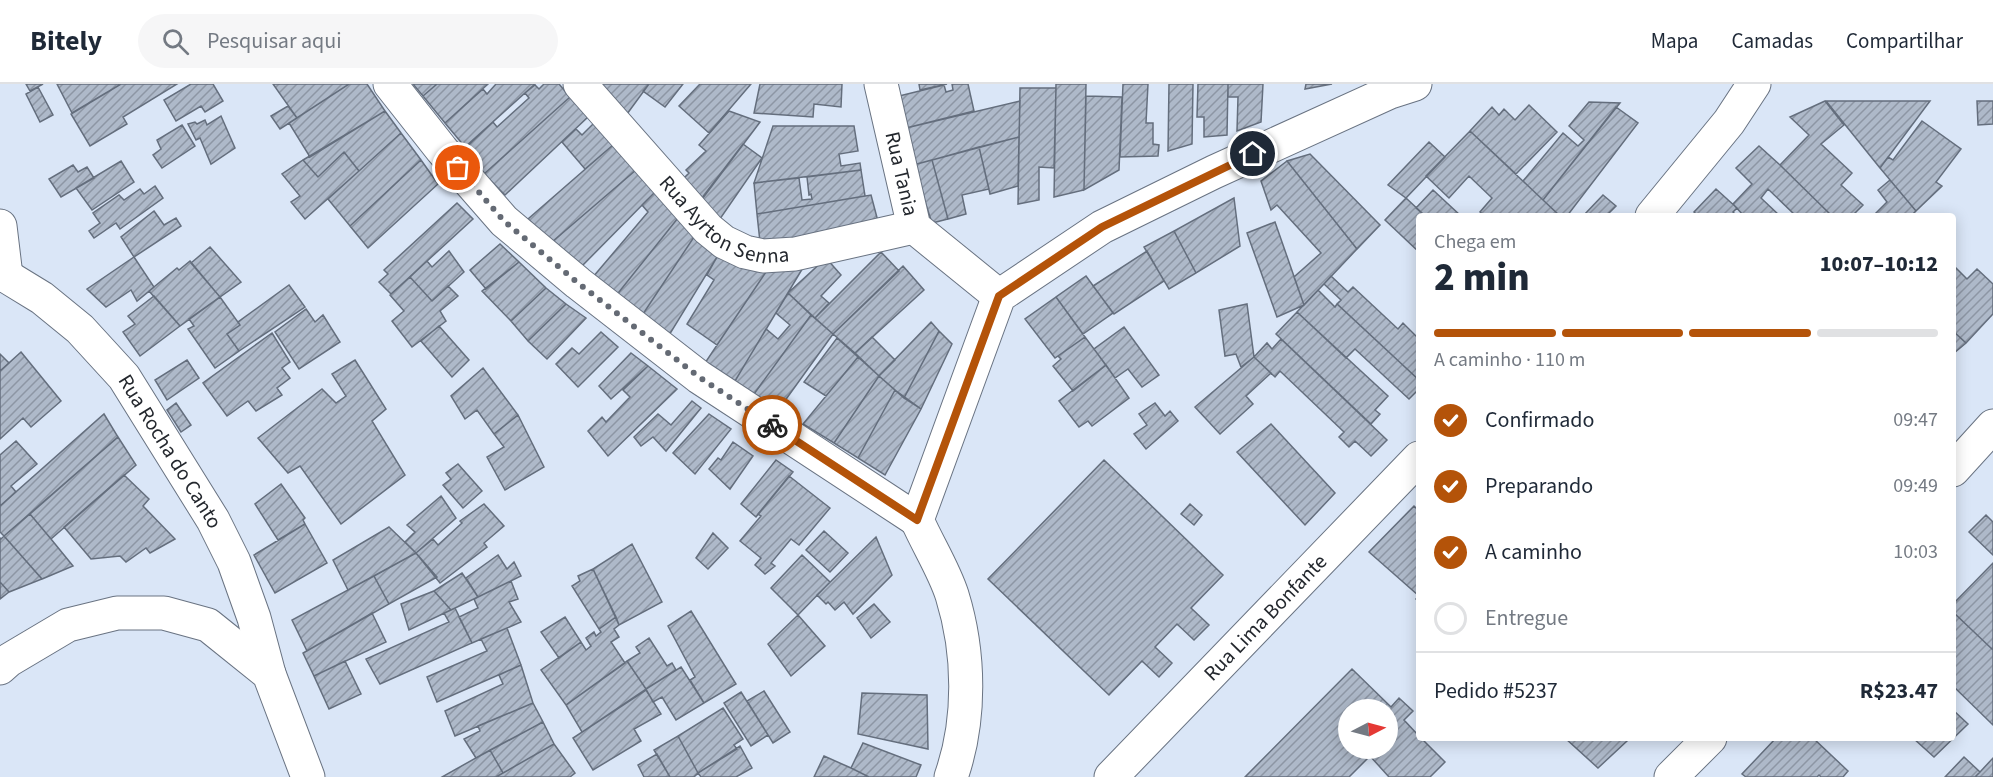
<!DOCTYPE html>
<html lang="pt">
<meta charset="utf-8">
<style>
:root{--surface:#fff;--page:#f6f6f7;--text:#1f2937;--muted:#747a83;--line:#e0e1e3;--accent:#b45309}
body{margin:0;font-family:"Source Sans 3",sans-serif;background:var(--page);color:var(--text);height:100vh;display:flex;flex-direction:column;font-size:22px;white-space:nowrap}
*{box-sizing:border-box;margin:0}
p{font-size:20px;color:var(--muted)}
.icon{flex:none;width:33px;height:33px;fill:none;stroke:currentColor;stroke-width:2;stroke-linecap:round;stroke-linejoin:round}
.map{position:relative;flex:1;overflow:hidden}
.drawer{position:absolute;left:1416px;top:129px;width:540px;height:528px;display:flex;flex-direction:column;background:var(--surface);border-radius:6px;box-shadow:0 3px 15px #0003}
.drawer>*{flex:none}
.needle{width:39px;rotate:84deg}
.controls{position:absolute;left:1338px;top:615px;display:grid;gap:12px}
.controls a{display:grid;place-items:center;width:60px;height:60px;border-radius:50%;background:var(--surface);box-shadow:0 3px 15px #0003;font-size:30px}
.pin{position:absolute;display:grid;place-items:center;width:51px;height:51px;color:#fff;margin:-26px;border:3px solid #fff;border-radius:50%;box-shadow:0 2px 6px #0007}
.courier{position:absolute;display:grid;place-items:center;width:60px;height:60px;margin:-30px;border:4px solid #b45309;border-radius:50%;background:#fff;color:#222;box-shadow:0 2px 8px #0007}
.headline em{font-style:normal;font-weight:800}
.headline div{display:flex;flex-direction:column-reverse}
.headline{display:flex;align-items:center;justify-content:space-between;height:102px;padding:0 18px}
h1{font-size:39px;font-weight:800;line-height:45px}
.bar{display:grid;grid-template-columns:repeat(4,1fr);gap:9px 6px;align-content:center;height:72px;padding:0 18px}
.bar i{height:8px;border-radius:4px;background:var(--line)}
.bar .active{background:var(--accent)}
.bar p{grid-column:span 4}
.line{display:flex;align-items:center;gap:15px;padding:0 18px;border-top:2px solid var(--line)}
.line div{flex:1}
ol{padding:0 18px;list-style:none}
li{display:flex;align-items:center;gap:18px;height:66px}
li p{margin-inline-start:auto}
li .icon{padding:6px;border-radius:50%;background:var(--accent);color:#fff;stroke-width:4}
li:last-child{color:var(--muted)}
li i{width:33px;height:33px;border:3px solid var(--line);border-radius:50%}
header{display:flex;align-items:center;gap:36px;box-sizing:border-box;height:84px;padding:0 30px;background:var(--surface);border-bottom:2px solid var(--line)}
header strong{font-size:28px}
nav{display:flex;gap:33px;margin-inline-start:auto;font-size:21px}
.search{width:420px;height:54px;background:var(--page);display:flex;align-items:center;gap:15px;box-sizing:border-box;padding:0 21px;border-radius:33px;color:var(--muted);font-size:22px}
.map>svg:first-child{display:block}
</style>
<header>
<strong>Bitely</strong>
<div class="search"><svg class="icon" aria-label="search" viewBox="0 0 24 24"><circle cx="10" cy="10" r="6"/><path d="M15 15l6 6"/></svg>Pesquisar aqui</div>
<nav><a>Mapa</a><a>Camadas</a><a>Compartilhar</a></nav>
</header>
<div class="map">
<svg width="1993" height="693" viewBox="0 0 1993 693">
<defs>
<pattern id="building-hatch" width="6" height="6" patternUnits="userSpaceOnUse" patternTransform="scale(1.5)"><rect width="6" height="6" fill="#aeb9c9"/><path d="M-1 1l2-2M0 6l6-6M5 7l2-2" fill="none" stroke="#8d96a4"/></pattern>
</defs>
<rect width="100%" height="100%" fill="#dae6f7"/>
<path fill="url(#building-hatch)" stroke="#646e7d" stroke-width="1.5" fill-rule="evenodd" d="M26,0H43L30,7Z
M57,0H121L72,29Z
M121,0H177L123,33L127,40L90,62L71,30Z
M191,0H213L223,17L205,28L201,22L176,37L164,16Z
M273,0H349L297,34Z
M349,0H367L385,27L310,73L289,39Z
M413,0H437L423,12Z
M437,0H488L445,39L423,12Z
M496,0H535L465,63L445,39L483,5L487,10Z
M544,0H559L570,13L484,90L461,68L493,38L497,43L529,14L525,9L535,1L539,5Z
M598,0H649L627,30Z
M649,0H683L665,23L643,7Z
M700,0H751L709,49L679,22Z
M760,0H842L841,23L814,20L813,33L754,29Z
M919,0H947L920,6Z
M952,0H968L974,27L906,44L899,12L944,1L946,8L953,6Z
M1056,0H1086L1084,106L1054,113Z
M1123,0H1148L1146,39H1153V60L1159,61L1158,72L1120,73Z
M1169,0H1193L1192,60L1168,67Z
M1198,0H1228L1227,51L1204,53V33H1197Z
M1228,0H1263L1261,38L1237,47L1238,13H1228Z
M1306,0H1332L1305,5Z
M38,3L53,31L40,38L26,10Z
M1020,4H1056L1054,84L1039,83V116L1018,120Z
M1086,12L1122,13L1119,86L1084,106Z
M570,13L588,33L505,111L484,90Z
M1020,17L1019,53L913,81L906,44Z
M1825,17L1844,41L1821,60L1852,89L1841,101L1863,121L1852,132H1832L1780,81L1809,51L1790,33Z
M1826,17H1930L1880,84Z
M1977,17H1993V40L1978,41Z
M1589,18L1620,19L1543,116L1523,97L1563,49L1578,62L1584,56L1569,42Z
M1529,21L1557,48L1516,90L1470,47L1492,23L1499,31L1504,25L1515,36Z
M288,22L297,34L280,45L271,32Z
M1616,23L1638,39L1567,132H1560L1543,116Z
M385,27L401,49L359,87L344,68L318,93L303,76Z
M729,27L760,38L703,114L682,96L689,89L686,86L706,67L699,61Z
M221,32L235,64L211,80L200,54L196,56L188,40L195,38L197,40L205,36L207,41Z
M1922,37L1961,65L1936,98L1942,102L1916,127L1880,84L1888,73L1893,76Z
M594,39L613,61L585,85L562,58L576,45L582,51Z
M182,41L195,62L162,84L153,71L161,65L157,56Z
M773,42H854L858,67L839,70L841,82L860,79L861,86L754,99Z
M1470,47L1543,116L1560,132H1485L1480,128L1492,114L1469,92L1449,114L1426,92Z
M401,49L421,76L350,142L328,115Z
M1019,53L1018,102L990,110L979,63Z
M1429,58L1445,73L1406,114L1388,101Z
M743,60L762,74L713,145L695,123Z
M613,61L636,86L552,158L528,135Z
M1759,62L1780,81L1832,132H1796L1768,105L1761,114L1780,132H1744L1733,120L1752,100L1736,84Z
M979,63L989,105L962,111L966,130L948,135L932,76Z
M344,68L359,87L305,135L291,118L300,112L282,90L303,76L318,93Z
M1310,70L1380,141L1357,165L1287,77Z
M421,76L438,100L368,164L350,142Z
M932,76L948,135L932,139L913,81Z
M121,77L134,98L92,126L76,104Z
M1287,77L1357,165L1304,221L1294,193L1321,169L1277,121L1271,126L1261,97Z
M73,81L78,88L87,83L94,94L61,113L49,95Z
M636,86L655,108L581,183L552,158Z
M861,86L865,112L757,130L754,99L799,94L802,116L812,115L811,110L809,111L807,93Z
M1890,96L1916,127L1911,132H1873L1887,118L1878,106Z
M155,102L163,114L120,145L116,139L94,154L89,147L100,139L93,129L119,111L124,116L140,105L144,110Z
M1716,105L1737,124L1733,128L1737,132H1698L1694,128Z
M1433,106L1461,132H1425L1416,124Z
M655,108L678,134L615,213L593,193L648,128L642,121Z
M871,111L880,145L761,167L757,130Z
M1603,111L1616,122L1606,132H1583Z
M1234,114L1240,162L1196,189L1174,147Z
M1406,114L1422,129L1417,134L1419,136V168L1385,136Z
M457,119L473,135L391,210L379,198L388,190L384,186Z
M154,127L164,141L176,134L181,142L134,173L121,153Z
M678,134L694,153L641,233L615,213Z
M1275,138L1304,221L1277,233L1247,149Z
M1174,147L1196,189L1169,205L1144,163Z
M694,153L717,173L668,253L641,233Z
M500,160L519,178L486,205L470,186Z
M210,163L241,198L220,213L191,179Z
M449,167L464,188L432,217L410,193L427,177L432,183Z
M1147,167L1164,197L1114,230L1093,202Z
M881,168L899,187L833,250L815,234Z
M134,173L154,203L137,217L131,206L106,223L87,205Z
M717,173L757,184L770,182L717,261L687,240L714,196L707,191Z
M826,174L841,191L821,212L829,219L815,234L788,209Z
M190,177L220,213L180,242L149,207L177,184L179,186Z
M807,177L735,297L705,279L770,182Z
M519,178L546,204L511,237L482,207Z
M1953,181L1967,195L1977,185L1993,200V230L1966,259L1953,247Z
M903,182L924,206L855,269L833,250Z
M1086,192L1113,229L1083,250L1056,213Z
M1331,192L1348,208L1353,203L1398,245L1403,239L1419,255V296L1337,220L1341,216L1324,200Z
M410,193L432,217L448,202L458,212L440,227L446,237L412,263L392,237L404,227L390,211Z
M289,201L305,223L239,267L227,250L240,241L238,238Z
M546,204L566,220L528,257L511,237Z
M1318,206L1335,223L1337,220L1419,296V305L1409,315L1355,265L1346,274L1297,228Z
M788,209L811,231L754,310L735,297L766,245L778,255L790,241L776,229Z
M154,212L180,242L140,272L123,248L135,240L128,232Z
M220,213L240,241L227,250L239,267L215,284L188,245L194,242L189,235Z
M1056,213L1085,253L1055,274L1025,235Z
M566,220L586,234L547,275L528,257Z
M1247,220L1254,273L1241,283L1236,270L1225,272L1219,226Z
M306,225L315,238L323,231L340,258L299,285L275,248Z
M1297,228L1388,312L1375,326L1380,330L1371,340L1276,250Z
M811,231L833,250L779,325L754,310Z
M931,238L939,247L904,314L879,292Z
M439,242L469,276L452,293L421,257Z
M1124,243L1159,291L1142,303L1128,285L1115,294L1094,265Z
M939,247L952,260L921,325L904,314Z
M1953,247L1966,259L1953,270Z
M601,248L618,263L578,303L556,280L572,264L579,270Z
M272,249L290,278L282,284L290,294L277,304L282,311L256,327L248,317L227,332L203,299Z
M872,253L895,276L879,292L855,269Z
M1085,253L1106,281L1073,307L1053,282L1061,275L1058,272Z
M837,254L858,273L826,312L804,298Z
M1281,255L1387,356L1371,372L1355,357L1349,363L1339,353L1344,348L1280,287L1275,293L1254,273L1267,259L1272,265Z
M21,268L61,317L31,343L23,334L0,355V287Z
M631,269L648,282L611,315L599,302Z
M0,270L9,279L0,287Z
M858,273L879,292L834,359L803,340Z
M1254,273L1271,289L1246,312L1253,320L1220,350L1195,323Z
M187,276L199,294L167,316L155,296Z
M355,276L386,325L372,337L405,391L341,440L300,382L288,389L258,354L322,305L336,319L346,312L332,290Z
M1106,281L1129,314L1092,342L1088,337L1079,343L1059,317Z
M648,282L677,305L608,372L588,347L602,333L606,338L630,313L623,306Z
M483,284L518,331L494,350L477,326L465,335L451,312Z
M879,292L895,306L858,374L834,359Z
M895,306L921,325L885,391L858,374Z
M692,317L701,324L666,367L653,353L641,362L634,353L658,330L671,341Z
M176,319L191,341L181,348L167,326Z
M1155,319L1165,332L1170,327L1178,337L1146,365L1134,350L1147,341L1139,330Z
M104,330L118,353L4,452L0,448V422Z
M709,330L731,345L695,390L673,369Z
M518,331L544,383L505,406L487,373L504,363L494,350Z
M1271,340L1335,409L1305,441L1237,368Z
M118,353L136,381L51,455L30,430Z
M16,357L37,380L11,402L16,408L0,422V371Z
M733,358L753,372L730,405L709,385L718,374L721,376Z
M776,376L793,388L756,433L741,420Z
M1104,376L1223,491L1191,524L1209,541L1194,556L1177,540L1155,563L1172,579L1159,593L1142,577L1109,611L988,495Z
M458,380L482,407L463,424L443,401L451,395L446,389Z
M124,391L149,415L143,422L175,455L150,469L146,464L126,478L120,472L91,475L64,443Z
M789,392L830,424L799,461L791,455L771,479L775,482L765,490L755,481L761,474L740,457L761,432L758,430Z
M281,400L305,434L303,436L305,440L278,456L255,420Z
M441,412L456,434L416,469L405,458L415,448L407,441Z
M484,420L504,442L484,459L487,463L440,499L416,469L433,455L438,461L462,439L460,437Z
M1190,420L1202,431L1194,441L1181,430Z
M1414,422L1419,427V518L1416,515L1419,512L1369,468Z
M30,430L51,455L73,482L42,495L4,452Z
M1986,431L1993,438V471L1969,448Z
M305,440L327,479L275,509L254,471Z
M389,443L416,469L348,506L333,476Z
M824,447L848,469L830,488L806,466Z
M713,449L728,464L708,485L696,474Z
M4,452L42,495L9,508L0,498V454L1,455Z
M876,453L892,491L853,530L844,518L835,526L828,518L826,520L817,511Z
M632,460L662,518L619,541L593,485Z
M416,469L437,493L389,520L374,492Z
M498,471L507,485L514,478L521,492L478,513L466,494Z
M802,471L830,498L798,531L771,504Z
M1993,479V564L1992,565L1953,528V520Z
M593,485L616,533L599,545L572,502L580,497L578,492Z
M462,489L478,513L451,526L434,507Z
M374,492L389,520L307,567L292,536Z
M511,497L518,515L509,518L521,538L472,559L459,533L478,524L474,515Z
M0,498L9,508L0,515Z
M434,507L451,526L409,546L401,520Z
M874,520L890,538L871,554L857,534Z
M455,524L472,559L380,600L366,575L449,538L444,529Z
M691,527L736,600L704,619L690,596L695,593L668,542Z
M1953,528L1993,566V641L1953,602Z
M372,529L386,558L314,592L303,569Z
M798,531L825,562L791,592L768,560Z
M565,533L581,558L559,574L541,548Z
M616,533L619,541L614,545L619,553L611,558L625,579L566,621L541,586L581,558L586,566L591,562L586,554L594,548L596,552L601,548L599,545Z
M507,544L521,581L437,618L427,593L487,567L481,555Z
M649,554L667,582L672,579L676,586L646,605L627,577L640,569L636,563Z
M345,577L361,610L329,625L314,592Z
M627,577L646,605L582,648L566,621Z
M521,581L533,619L455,652L445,627L503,600L499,591Z
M681,583L704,619L676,636L662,613L653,618L646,605Z
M1352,585L1391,623L1399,614L1413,627L1404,636L1419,652V654H1421L1445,678L1430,693H1389L1370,672L1349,693H1245ZM1348,626H1388V664H1348Z
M646,606L661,630L634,645L641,657L593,686L573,654Z
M764,607L790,648L773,659L747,617Z
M741,608L768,651L751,662L724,619Z
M862,609L927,611L928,665L858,650Z
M533,619L543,638L476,674L464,655L480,647L478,642Z
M723,624L743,655L734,661L737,665L698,689L678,652Z
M1953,626L1968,640L1934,673L1913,654H1953Z
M543,638L554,660L503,689L490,666Z
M678,652L698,689L694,693H670L654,666Z
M1565,654H1624L1627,657L1598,684Z
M1776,654H1813L1848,687L1843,693H1821L1819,691L1817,693H1746L1742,690Z
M863,659L921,681L916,693H869L851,684Z
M554,660L575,689L570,693H496Z
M740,662L752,684L736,693H701L698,689Z
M490,666L503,689L496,693H442Z
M657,670L670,693H644L638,681Z
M824,672L851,684L869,693H814Z
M1964,673L1980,688L1975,693H1945Z
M1993,674V693H1975L1980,688Z"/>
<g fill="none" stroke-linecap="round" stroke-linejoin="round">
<g stroke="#697382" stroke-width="35">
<g id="minor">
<path d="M390,0L442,66L504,137L578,199L699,293L917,436"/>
<path id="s1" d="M580,0L708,145L724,158L745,168L763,172L795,170L914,143"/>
<path id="s2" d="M881,0L914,143L999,212"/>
<path d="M1652,132L1729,38L1754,0"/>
<path d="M0,142L6,192"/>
<path id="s3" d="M0,191L6,192L42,214L80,245L124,293L213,436L234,478L254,534L269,590"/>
<path d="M951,693C971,636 970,569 952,511C944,486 928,461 917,436L999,212L1102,143L1214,88L1390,8L1415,0"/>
<path id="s4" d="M1111,693L1419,374"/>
</g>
</g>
<g stroke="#697382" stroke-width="35">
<path id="tertiary" d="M0,584L9,576L68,541L117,529H164L208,541L269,590L308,693"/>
</g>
<g stroke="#697382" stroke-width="35">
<path id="secondary" d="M1953,386L1993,342
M1671,693L1710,654"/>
</g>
<use href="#minor" stroke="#fff" stroke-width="33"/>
<use href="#tertiary" stroke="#fff" stroke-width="33"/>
<use href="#secondary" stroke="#fff" stroke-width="33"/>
</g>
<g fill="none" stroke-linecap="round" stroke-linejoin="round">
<path stroke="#646a74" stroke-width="6" stroke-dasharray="0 10.8" d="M458,84L504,137L578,199L699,293L772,341"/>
<path stroke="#b45309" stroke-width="8" d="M772,341L917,436L999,212L1102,143L1253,70"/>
</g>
<g text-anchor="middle" stroke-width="5" stroke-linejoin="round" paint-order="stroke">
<g font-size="21" fill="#24282e" stroke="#fff">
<text dy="7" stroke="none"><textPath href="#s2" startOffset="92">Rua Tania</textPath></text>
<text dy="7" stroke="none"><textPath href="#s1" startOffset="204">Rua Ayrton Senna</textPath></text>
<text dy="7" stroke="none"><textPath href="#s3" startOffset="250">Rua Rocha do Canto</textPath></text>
<text dy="7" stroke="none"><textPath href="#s4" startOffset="222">Rua Lima Bonfante</textPath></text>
</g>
</g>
</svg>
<div class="controls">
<a><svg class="needle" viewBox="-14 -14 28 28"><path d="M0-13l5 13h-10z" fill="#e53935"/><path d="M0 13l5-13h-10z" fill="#747a83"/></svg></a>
</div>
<div class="pin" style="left:458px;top:84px;background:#ea580c"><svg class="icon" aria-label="bag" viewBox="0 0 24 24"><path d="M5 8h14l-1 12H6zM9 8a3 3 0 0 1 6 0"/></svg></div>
<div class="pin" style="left:1253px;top:70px;background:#1f2937"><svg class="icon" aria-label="home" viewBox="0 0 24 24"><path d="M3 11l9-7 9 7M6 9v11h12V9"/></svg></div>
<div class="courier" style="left:772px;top:341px"><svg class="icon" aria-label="bike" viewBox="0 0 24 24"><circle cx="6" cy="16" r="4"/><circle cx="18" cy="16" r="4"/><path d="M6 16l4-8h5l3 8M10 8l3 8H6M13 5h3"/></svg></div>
<section class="drawer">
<div class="headline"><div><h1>2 min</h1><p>Chega em</p></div><em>10:07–10:12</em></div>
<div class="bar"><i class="active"></i><i class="active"></i><i class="active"></i><i></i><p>A caminho · 110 m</p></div>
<ol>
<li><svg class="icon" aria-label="check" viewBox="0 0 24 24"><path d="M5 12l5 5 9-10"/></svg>Confirmado<p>09:47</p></li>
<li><svg class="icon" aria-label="check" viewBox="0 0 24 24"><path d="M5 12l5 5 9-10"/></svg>Preparando<p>09:49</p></li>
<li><svg class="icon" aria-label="check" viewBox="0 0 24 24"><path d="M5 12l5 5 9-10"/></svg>A caminho<p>10:03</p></li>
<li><i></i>Entregue</li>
</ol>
<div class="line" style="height:78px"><div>Pedido #5237</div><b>R$23.47</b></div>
</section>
</div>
